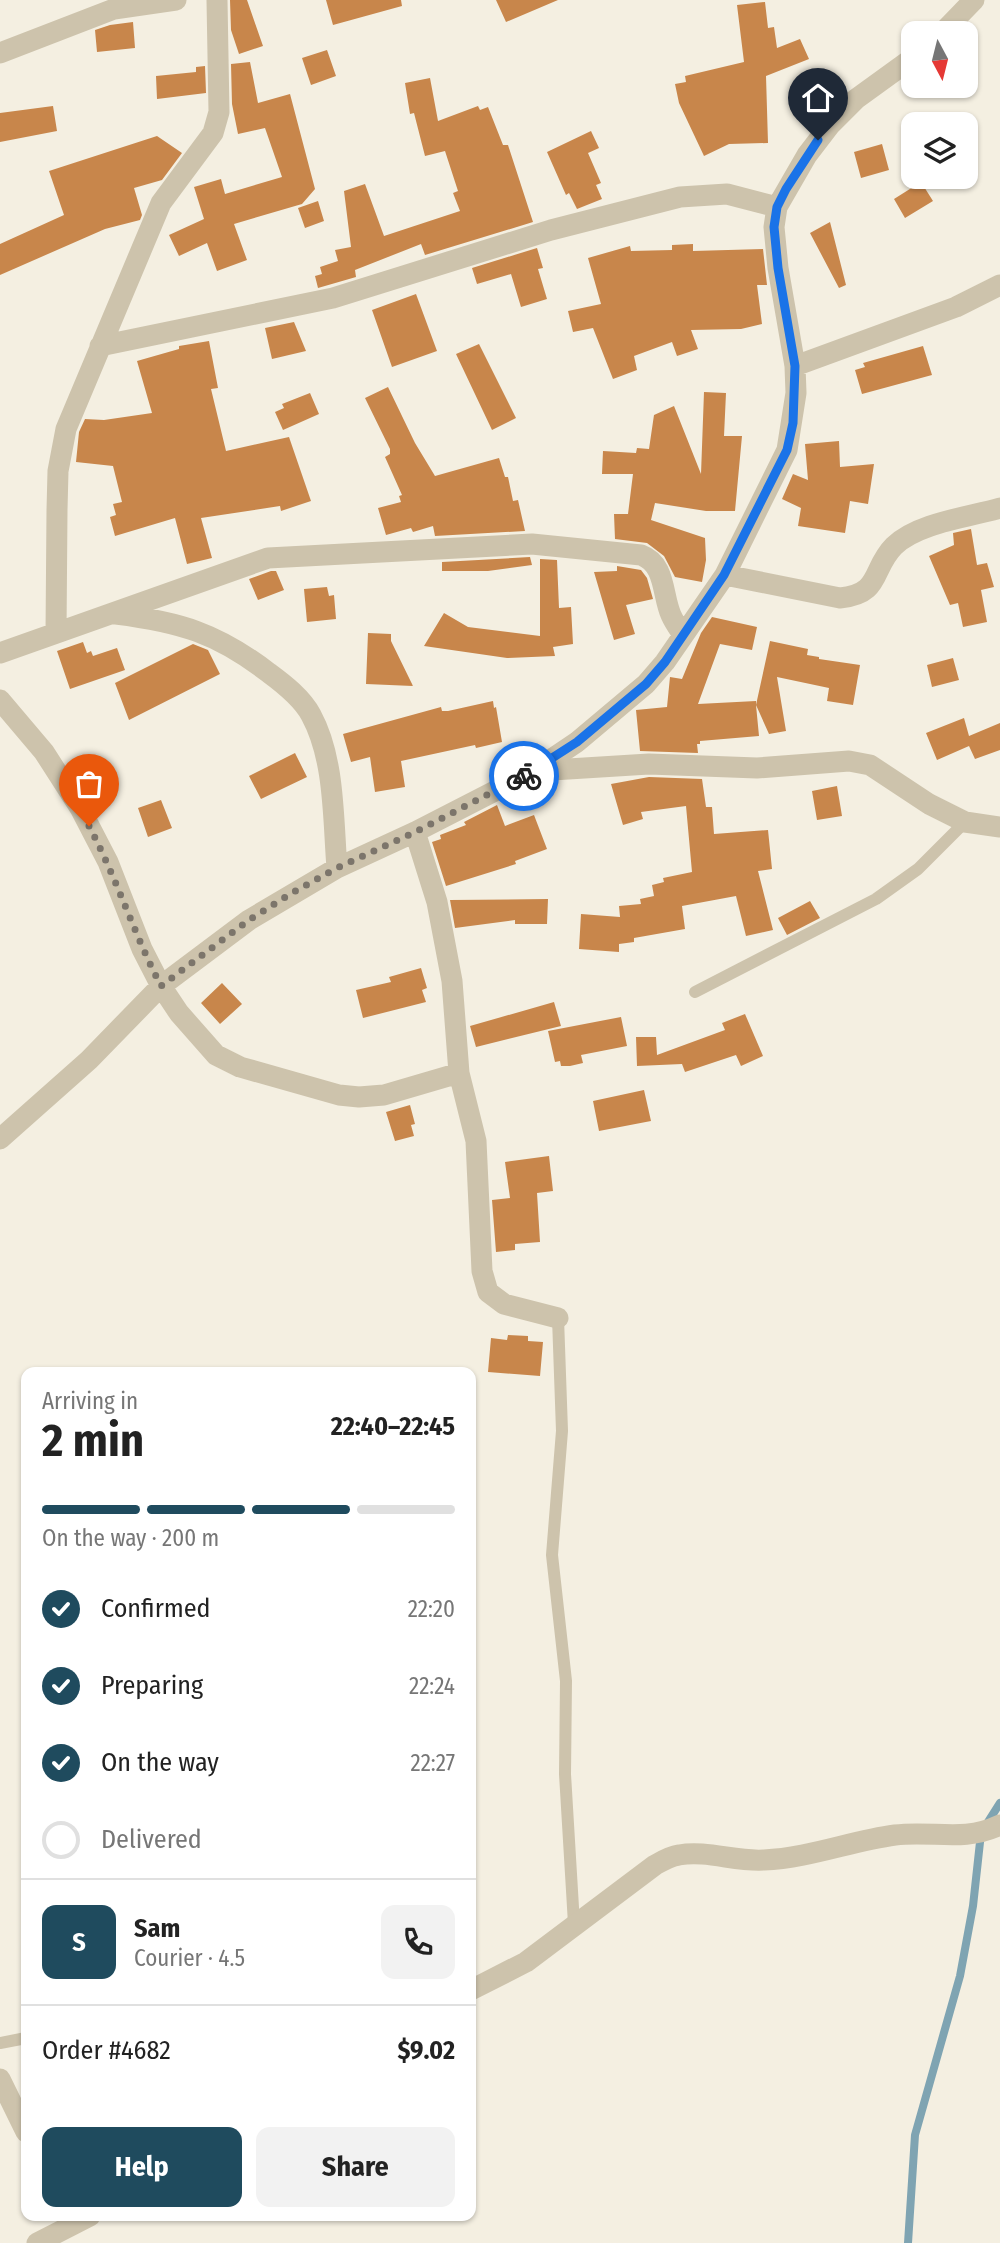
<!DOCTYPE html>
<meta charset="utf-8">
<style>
:root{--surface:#fff;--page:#f2f2f2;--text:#222;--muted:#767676;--line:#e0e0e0;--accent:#1f4b5e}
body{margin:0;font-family:"Fira Sans Condensed",sans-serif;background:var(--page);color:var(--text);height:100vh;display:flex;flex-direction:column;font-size:26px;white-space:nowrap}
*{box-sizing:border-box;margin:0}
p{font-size:23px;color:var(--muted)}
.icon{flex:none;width:38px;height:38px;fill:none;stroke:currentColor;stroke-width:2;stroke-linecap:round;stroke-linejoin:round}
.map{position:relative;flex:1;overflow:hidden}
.drawer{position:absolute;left:21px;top:1367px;width:455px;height:854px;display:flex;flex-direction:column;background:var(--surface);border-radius:14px;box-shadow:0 2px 5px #0004}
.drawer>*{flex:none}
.needle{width:46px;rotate:173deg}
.buttons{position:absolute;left:901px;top:21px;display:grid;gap:14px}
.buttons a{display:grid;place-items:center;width:77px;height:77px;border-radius:14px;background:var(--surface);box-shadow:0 2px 5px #0004;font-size:35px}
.pin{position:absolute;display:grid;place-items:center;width:60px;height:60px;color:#fff;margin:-72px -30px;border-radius:50% 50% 50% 0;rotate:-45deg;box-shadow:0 0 7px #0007}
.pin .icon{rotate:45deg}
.courier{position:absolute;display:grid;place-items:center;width:70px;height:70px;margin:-35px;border:5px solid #1a73e8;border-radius:50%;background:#fff;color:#222;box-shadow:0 2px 9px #0007}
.headline em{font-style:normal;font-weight:700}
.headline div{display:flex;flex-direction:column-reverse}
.headline{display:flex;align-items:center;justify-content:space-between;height:119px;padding:0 21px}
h1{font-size:46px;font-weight:700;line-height:52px}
.bar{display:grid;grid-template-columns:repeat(4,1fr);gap:10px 7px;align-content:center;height:84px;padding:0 21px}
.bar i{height:9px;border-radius:5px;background:var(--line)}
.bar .active{background:var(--accent)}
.bar p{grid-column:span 4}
.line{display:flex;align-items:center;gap:18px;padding:0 21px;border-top:2px solid var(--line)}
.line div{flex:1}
.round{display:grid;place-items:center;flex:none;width:74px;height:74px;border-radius:14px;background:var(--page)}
ol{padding:0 21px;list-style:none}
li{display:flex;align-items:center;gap:21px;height:77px}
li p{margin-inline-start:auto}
li .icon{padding:7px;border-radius:50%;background:var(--accent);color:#fff;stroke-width:4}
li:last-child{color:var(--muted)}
li i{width:38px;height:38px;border:4px solid var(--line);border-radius:50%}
.primary-button{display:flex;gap:14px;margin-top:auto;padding:14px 21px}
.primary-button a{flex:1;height:80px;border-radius:14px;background:var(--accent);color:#fff;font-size:28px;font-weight:700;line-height:80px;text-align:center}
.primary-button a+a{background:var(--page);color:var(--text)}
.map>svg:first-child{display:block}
</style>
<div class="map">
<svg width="1000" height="2243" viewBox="0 0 1000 2243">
<rect width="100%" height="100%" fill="#f4efe1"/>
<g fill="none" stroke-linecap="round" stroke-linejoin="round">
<path stroke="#7fa4b2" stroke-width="8" d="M908,2243L915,2135L960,1976L973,1906L981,1833L1000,1803"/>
</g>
<path fill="#c8864b" d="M230,0H247L263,46L239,54L231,30Z
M326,0H401L402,6L333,25Z
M496,0H558L506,22Z
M765,2L768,28L774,27L777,48L800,39L809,59L766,76L768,143L729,144L704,156L679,103L675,84L686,82L685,76L744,62L737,5Z
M133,22L135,48L97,52L95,30L110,25Z
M327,50L336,76L311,85L302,58Z
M250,62L258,103L290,94L315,189L302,204L234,224L247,260L217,271L207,243L179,256L169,235L204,219L194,187L221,179L225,194L282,177L265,128L238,134L232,104L231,64Z
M205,66L206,93L157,99L156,76L196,72V67Z
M430,78L438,121L478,106L480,110L488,107L503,145H508L533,222L425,255L421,244L355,270L356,277L318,288L315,276L322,274L320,267L338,261L335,250L351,247L344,191L365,184L384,236L460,211L453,193L458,191L445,151L425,156L414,113L410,114L405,83Z
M53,106L57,131L0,142V113Z
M591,131L599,148L588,153L601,183L596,185L602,199L577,209L569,193L566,195L547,152Z
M157,136L182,153L162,180L134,188L142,215L140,220L105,229L0,275V244L64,215L49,171Z
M882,144L889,170L861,178L854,152Z
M921,182L933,201L905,218L894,199Z
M318,201L324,221L305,228L298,208Z
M830,222L846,285L839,288L810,233Z
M693,244V251L763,249L767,285H757L762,324L741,329L691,330L698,349L677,356L672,342L634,356L637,370L613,379L593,328L573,332L568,311L601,304L588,258L630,246L631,251L672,250V245Z
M537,248L543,268L538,269L547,299L521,307L511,274L477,284L472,268Z
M416,294L437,351L392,367L372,310Z
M294,322L306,351L272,359L265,328Z
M209,341L218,388L211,389L226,451L289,437L311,501L281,511L280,506L201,518L212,558L187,564L175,518L115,536L110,517L116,515L113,504L122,502L113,466L76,462L79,432L85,419L104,420L152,413L137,361L179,349V346Z
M479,344L516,418L492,430L456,354Z
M923,346L932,375L862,394L855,370L865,367L863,363Z
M388,387L415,443L435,476L499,458L505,477H508L513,501L518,500L525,531L435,536L433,526L413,532L411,528L386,535L378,508L401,502L399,496L402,495L385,457L390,454V449L365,398Z
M704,392L726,393L724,436H742L735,511H706L655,503L651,520L705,538L706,560L702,582L675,577L664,556L647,543L615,539L614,514H628L633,474H602L603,451L636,453L637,448L649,449L654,415L674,406L701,474Z
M310,393L319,414L283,430L275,412L284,408L282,404Z
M839,441L840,467L874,464L868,504L850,501L845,533L798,526L801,508L782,499L793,474L808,480L805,444Z
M971,529L977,565L987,563L994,587L981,590L987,622L963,627L958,603L950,605L929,556L954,545L953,533Z
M530,557L532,565L488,571H442V562Z
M540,559L557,560L559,608L571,607L573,644L553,647L555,656L507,658L424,646L444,613L468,627L540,636Z
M617,566L641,570L647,578L653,599L626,605L635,634L614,640L594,572L617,571Z
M271,571H276L284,590L258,600L249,579Z
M327,587L329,596L334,595L336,619L307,622L304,589Z
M712,617L757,627L752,650L720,644L698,704L756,701V705L770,641L808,649L807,655L819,657V659L860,665L853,705L827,701L829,688L777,677L786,731L769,734L756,705L759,736L700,741V744H697L698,753L640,751L636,710L667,707L670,677L682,679L701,633Z
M368,633L391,634V641L413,686L366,684Z
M83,642L87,653L91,651L93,656L117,648L125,670L70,689L57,651Z
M193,644L208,650L220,674L129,720L115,683Z
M953,658L959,680L932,687L927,665Z
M493,701L494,708L496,707L502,742L476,748L475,745L401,761L405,787L375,792L370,757L351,762L343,734L441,707L442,711H448Z
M964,718L969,736L1000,723V750L975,759L969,746L937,760L926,733Z
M295,753L307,777L261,799L249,776Z
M649,777L702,779L706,807H712L714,834L768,830L772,869L758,871L773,930L746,936L736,896L682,906L685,929L634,938V942L619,944V952L579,949L581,914L620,917L619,906L641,904L640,899L654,896L652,885L664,882L663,878L692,872L686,806L641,812L643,819L623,825L611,784Z
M837,786L842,816L817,820L812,791Z
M161,800L172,828L148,837L138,808Z
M497,805L505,826L534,815L547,849L515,861L516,864L446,886L432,842L441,839L440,835L466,825L464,822Z
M548,899L547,924H515V920L455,928L450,900Z
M810,901L820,918L787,935L778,918Z
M421,968L427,988L422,990L426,1002L363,1018L356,990L391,982L389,977Z
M222,983L242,1004L220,1024L201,1003Z
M554,1002L561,1026L476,1047L470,1026Z
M745,1014L763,1056L741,1066L736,1055L685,1072L682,1064L637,1066L636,1037H656L657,1055L725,1030L722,1023Z
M621,1017L627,1046L581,1055L583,1063L570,1066H561L560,1061L555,1062L548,1031Z
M644,1090L651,1121L599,1131L593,1101Z
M410,1105L415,1124L411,1125L414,1136L395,1141L386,1112Z
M549,1156L553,1191L537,1193L540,1242L515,1244V1250L496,1252L492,1200L510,1198L505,1162Z
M508,1335L528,1336V1341L543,1342L540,1376L488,1372L491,1338L507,1340Z"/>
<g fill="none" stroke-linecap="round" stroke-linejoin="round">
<path stroke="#cdc3ac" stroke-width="12" d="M695,992L876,899L918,869L965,822
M558,1318L562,1431L552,1555L566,1681L565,1774L574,1924
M0,2043L26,2038"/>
<path stroke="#cdc3ac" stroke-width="21" d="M942,33L974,0
M0,53L114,9L176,0
M100,346L333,298L551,230L680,197L727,194L777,207
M795,366L956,307L1000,285
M725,575L840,598C882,594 871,569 894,546C917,523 969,517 1000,508
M116,614C180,622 217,633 269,673C284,684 302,698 311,715C335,759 333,819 337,868
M56,633L57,510L58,471L66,429L161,203L213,133L219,112L217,0
M0,653L268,558L532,544L641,555C666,564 662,595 671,615C674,622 679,629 683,635
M0,700L44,752L80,808L108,862L142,949L161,986L179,1013L216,1055L240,1067L339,1095L359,1097L384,1095L459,1073
M536,771L649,764L757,768L849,761L870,765L929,804L965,822L1000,827
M415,832L437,902L452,981L459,1073L476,1141L482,1271L488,1292L504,1304L558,1318
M0,1139L89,1060L161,986L249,920L337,868L415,832L534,771L577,742L646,684L665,662L725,575L787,450L796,393L795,366L778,268L774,227L777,207L807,155L830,125L856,99L914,57
M471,1990L526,1962L655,1865C662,1861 671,1856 679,1855C707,1850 736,1862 764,1860C809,1858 851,1841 895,1835C934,1830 962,1843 1000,1825
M0,2079L26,2132
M37,2243L90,2216"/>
</g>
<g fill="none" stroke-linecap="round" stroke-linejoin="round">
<path stroke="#7c756b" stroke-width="7" stroke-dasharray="0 12.6" d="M89,826C117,879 134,934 161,986L249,920L292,893L337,868L415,832L524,776"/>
<path stroke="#1a73e8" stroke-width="9" d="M524,776L577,742L646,684L665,662L724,575L787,450L793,423L795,366L778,268L774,227L777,207L786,189L818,140"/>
</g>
</svg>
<div class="buttons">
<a><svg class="needle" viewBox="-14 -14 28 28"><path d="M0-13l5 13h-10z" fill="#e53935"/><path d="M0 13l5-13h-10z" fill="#767676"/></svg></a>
<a><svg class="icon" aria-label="layers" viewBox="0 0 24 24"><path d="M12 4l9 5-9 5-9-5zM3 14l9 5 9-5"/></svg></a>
</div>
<div class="pin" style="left:89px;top:826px;background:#ea580c"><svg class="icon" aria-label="bag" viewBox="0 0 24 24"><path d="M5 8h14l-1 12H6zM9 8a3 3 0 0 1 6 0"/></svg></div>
<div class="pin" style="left:818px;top:140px;background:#1f2937"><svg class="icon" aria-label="home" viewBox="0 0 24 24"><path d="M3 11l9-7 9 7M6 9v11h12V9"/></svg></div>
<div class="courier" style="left:524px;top:776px"><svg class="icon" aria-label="bike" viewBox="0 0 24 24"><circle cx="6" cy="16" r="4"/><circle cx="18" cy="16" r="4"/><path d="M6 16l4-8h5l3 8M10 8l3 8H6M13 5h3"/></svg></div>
<section class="drawer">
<div class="headline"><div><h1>2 min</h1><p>Arriving in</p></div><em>22:40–22:45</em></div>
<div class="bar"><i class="active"></i><i class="active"></i><i class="active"></i><i></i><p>On the way · 200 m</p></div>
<ol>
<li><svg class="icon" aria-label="check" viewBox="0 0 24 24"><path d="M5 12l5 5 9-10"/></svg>Confirmed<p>22:20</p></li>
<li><svg class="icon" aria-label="check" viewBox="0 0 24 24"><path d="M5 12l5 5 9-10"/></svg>Preparing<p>22:24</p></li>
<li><svg class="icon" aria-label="check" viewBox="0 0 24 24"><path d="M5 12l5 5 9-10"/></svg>On the way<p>22:27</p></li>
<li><i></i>Delivered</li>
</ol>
<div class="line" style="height:126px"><b class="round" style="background:var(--accent);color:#fff">S</b><div><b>Sam</b><p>Courier · 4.5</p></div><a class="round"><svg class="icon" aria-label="phone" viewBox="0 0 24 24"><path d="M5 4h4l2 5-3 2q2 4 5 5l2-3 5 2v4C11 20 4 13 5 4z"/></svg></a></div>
<div class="line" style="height:91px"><div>Order #4682</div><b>$9.02</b></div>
<div class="primary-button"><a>Help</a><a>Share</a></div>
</section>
</div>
